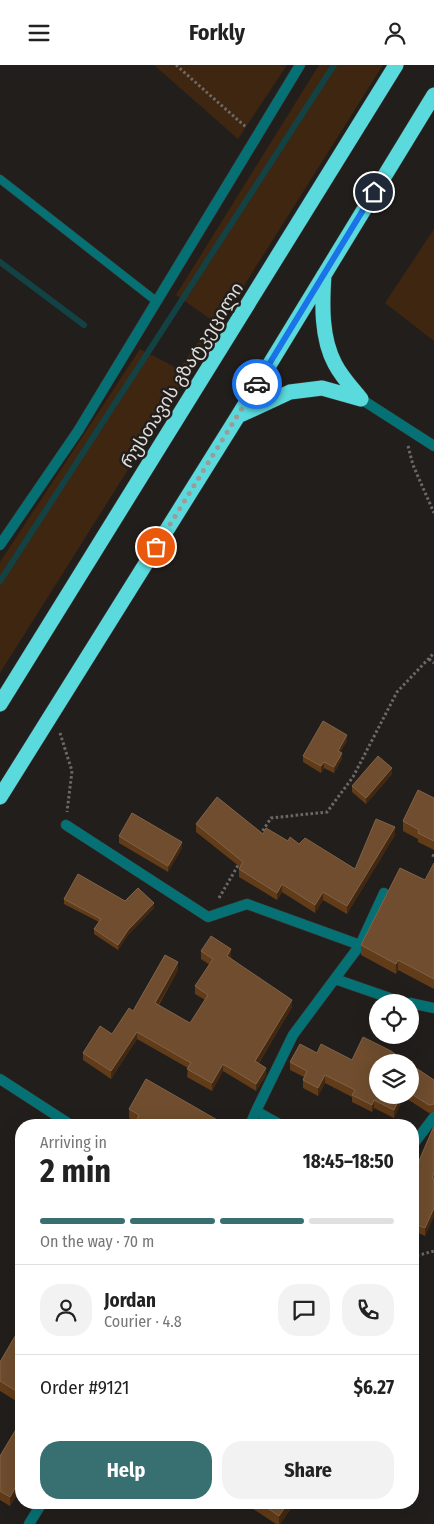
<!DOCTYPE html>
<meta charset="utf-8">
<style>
:root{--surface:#fff;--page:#f2f2f2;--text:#222;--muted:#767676;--line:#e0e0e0;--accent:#386f70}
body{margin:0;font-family:"Fira Sans Condensed","Noto Sans Georgian",sans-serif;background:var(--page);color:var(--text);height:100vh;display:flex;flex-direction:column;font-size:19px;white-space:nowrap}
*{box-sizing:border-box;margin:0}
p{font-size:16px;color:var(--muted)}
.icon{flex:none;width:28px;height:28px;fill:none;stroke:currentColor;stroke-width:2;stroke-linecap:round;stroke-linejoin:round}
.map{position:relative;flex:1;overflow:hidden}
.side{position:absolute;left:15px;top:1054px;width:404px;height:390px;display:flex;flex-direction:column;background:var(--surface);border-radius:20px;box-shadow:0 5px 20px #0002}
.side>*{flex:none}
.fabs{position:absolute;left:369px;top:929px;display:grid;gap:10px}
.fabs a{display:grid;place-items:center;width:50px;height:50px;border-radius:50%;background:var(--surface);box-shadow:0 5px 20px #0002;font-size:25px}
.pin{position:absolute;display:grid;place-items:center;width:42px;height:42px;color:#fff;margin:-21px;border:2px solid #fff;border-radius:50%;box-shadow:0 1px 5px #0007}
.courier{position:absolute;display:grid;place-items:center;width:50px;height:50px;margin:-25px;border:4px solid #1a73e8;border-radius:50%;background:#fff;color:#222;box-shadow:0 1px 6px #0007}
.head em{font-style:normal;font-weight:700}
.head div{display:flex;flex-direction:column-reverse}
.head{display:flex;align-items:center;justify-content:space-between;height:85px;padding:0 25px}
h1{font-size:32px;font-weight:700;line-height:38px}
.bar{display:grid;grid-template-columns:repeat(4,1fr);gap:8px 5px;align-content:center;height:60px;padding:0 25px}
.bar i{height:6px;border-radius:4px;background:var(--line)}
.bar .selected{background:var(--accent)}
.bar p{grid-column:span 4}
.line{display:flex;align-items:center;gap:12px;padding:0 25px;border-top:1px solid var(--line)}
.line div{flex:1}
.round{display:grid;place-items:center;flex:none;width:52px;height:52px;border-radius:20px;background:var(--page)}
.button{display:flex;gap:10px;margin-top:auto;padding:10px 25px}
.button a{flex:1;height:58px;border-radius:20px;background:var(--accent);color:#fff;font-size:20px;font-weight:700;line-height:58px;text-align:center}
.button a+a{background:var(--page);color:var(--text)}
header{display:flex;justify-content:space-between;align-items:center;height:65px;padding:0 25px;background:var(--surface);font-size:22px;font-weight:700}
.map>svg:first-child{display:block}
</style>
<header><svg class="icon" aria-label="menu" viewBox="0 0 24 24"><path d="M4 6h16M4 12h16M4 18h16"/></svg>Forkly<svg class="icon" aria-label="person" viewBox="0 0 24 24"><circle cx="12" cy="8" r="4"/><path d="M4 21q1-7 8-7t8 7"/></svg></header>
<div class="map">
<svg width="434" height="1459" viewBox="0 0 434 1459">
<rect width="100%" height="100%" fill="#221e1b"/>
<path fill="#3f2611" d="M154,0H287L238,74Z
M319,0H383L0,608V497L140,284L179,304L213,256L176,230Z
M434,164V276L385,238Z"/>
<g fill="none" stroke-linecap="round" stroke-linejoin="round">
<path stroke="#124244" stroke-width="6" d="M0,197L84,260
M0,516L334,0"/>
<g stroke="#3d3936" stroke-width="9">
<path id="service" d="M0,114L156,236"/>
</g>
<g stroke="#3d3936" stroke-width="11">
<path id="minor" d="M361,334L434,381
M66,760L208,852L247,839L360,880
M335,914L404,938
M410,938L434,943
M0,1014L71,1060
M256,1046L293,970L360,880L384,828
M250,1060L256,1046L281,1060
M412,1081L434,1052
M29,1459L42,1438"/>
</g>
<g stroke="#3d3936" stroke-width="11">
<path id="tertiary" d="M0,480L78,366L300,0"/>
</g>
<g stroke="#3d3936" stroke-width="16">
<path id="motorway" d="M238,351L290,327L322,323L361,334C352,323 341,311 335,299C321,273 322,239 324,210
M0,639L396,0
M0,732L238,351L434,30"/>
</g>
<path stroke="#6d6966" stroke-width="3" stroke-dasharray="2.5 2.5" stroke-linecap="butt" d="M176,0L247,63
M408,381L413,400L434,448
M429,594L434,598
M60,668L72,706L67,747
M260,770L271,753L327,747L353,712L397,627L434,588
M432,790L434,791
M219,833L240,797
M412,1192L434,1186"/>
<use href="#service" stroke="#057174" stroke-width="8"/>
<use href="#minor" stroke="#057174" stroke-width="10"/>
<use href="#tertiary" stroke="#057174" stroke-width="10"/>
<use href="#motorway" stroke="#5adadd" stroke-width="15"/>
</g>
<path fill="#623b19" d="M347,676L340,687L342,694L334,708L324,703L321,708L303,697V691Z
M392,709L366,739L352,727V721Z
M434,733V785L418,777V774L403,766V756Z
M196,759L263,769L288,776L299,779L355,804L395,770L347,849L323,835L315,848L282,827L277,835L239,812V804L240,802L196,767Z
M119,771L182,783L168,807L119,778Z
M434,798V924L398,905L396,909L361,890V880L425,815Z
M64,834L125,836L154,843L128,870L118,885L94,869V864L99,857L64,839Z
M201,886L231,892V893L292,942L259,998L266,1010L256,1026L223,1006L212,1026L187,1012L188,1003L137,974L111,1014L83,995V988L112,969L133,946L178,905L159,940L190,958L205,935L195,929V921L210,900L201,894Z
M290,997L378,1030H410V999L434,1015V1047L429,1048L404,1032L394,1053L374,1043L372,1047L352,1037V1032L325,1018L318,1031L303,1023V1015L304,1012L290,1005Z
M129,1044L226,1060H136V1057L129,1053Z
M434,1061V1151L425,1171L412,1165V1112Z
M21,1261V1339L0,1326V1297Z
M21,1356V1423L10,1441L0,1435V1391Z
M244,1438H295L280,1459H276Z"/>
<path fill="#422811" d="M347,670V676L338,692V686Z
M342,688V694L334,708V702Z
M324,697V703L321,708V701Z
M392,703V709L366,739V733Z
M395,762V770L347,849V841Z
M182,777V783L168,807V801Z
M282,819V827L277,835V828Z
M323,827V835L315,848V840Z
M154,838V843L128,870L118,885V880L128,865Z
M231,884V892L227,898V891Z
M398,895V905L396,909V899Z
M178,897V905L155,945V938Z
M292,935V942L255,1004V996Z
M137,967V974L111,1014V1006Z
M223,999V1006L212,1026V1018Z
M266,1003V1010L256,1026V1019Z
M325,1010V1018L318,1031V1023Z
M401,1030H404V1032L394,1053V1045Z
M374,1035V1043L372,1047V1040Z
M434,1143V1151L425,1171V1163Z
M21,1413V1423L10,1441V1432Z
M288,1438H295L280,1459H279V1451Z"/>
<path fill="#6f4d2e" stroke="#816349" d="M323,656L347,670L338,686L342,688L334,702L324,697L321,701L303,691Z
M378,691L392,703L366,733L352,721Z
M418,725L434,733V776L418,768L419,765L403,756Z
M217,732L263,769L266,763L288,776L290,772L299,779L305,773L355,804L376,754L395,762L347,841L323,827L315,840L282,819L277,828L239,804L243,797L196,759Z
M132,748L182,777L168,801L119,771Z
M434,798V914L398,895L396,899L361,880L400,803L425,815Z
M78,809L125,836L138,823L154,838L128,865L118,880L94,864L101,854L64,834Z
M211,871L231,884L227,891L292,935L255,996L266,1003L256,1019L223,999L212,1018L187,1004L191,998L137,967L111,1006L83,988L100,961L112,969L129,943L133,946L165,890L178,897L155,938L190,958L208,930L195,921L213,894L201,886Z
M363,972L391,986L408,998H378V1030H401L394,1045L374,1035L372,1040L352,1030L355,1025L325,1010L318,1023L303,1015L307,1006L290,997L300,979L317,988L321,979L352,995Z
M410,999L434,1015V1039L429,1040L410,1028Z
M146,1014L226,1060H140L136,1057L139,1050L129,1044Z
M434,1061V1107L432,1113L434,1114V1143L425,1163L412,1158V1112Z
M21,1261V1329L0,1316V1297Z
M21,1356V1413L10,1432L0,1426V1391Z
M260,1438H288L279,1451Z"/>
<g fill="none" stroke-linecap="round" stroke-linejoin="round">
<path stroke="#9e9a98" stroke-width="5" stroke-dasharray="0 9" d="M156,482L257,319"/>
<path stroke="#1a73e8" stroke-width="6" d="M257,319L374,127"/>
</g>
<g text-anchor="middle" stroke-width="5" stroke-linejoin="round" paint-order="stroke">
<g font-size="18" fill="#e0dddb" stroke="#221e1b">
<text transform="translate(182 310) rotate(-58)" y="6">რუსთავის გზატკეცილი</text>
</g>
</g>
</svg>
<div class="fabs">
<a><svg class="icon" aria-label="locate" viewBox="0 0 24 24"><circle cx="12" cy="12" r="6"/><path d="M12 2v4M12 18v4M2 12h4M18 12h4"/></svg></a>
<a><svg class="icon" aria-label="layers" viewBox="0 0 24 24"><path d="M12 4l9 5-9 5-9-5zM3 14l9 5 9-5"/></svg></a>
</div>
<div class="pin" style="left:156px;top:482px;background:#ea580c"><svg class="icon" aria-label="bag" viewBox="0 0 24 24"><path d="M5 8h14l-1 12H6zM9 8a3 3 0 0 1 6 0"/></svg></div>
<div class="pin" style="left:374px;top:127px;background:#1f2937"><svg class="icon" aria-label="home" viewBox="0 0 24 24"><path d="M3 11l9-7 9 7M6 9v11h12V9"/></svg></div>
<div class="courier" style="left:257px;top:319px"><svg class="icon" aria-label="car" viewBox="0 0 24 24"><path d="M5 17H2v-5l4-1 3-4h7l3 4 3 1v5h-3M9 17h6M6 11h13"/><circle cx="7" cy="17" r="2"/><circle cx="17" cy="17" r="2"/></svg></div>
<section class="side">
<div class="head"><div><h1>2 min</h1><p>Arriving in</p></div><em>18:45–18:50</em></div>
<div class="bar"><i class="selected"></i><i class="selected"></i><i class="selected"></i><i></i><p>On the way · 70 m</p></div>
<div class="line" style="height:90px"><a class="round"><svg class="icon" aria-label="person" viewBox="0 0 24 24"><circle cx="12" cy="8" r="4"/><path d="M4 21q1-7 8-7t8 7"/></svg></a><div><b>Jordan</b><p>Courier · 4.8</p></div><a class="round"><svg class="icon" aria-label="chat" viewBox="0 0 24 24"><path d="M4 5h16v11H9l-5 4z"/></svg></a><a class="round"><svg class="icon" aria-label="phone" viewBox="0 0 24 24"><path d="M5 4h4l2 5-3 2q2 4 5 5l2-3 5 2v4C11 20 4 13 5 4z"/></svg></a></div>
<div class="line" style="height:65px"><div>Order #9121</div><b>$6.27</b></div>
<div class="button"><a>Help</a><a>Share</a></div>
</section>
</div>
